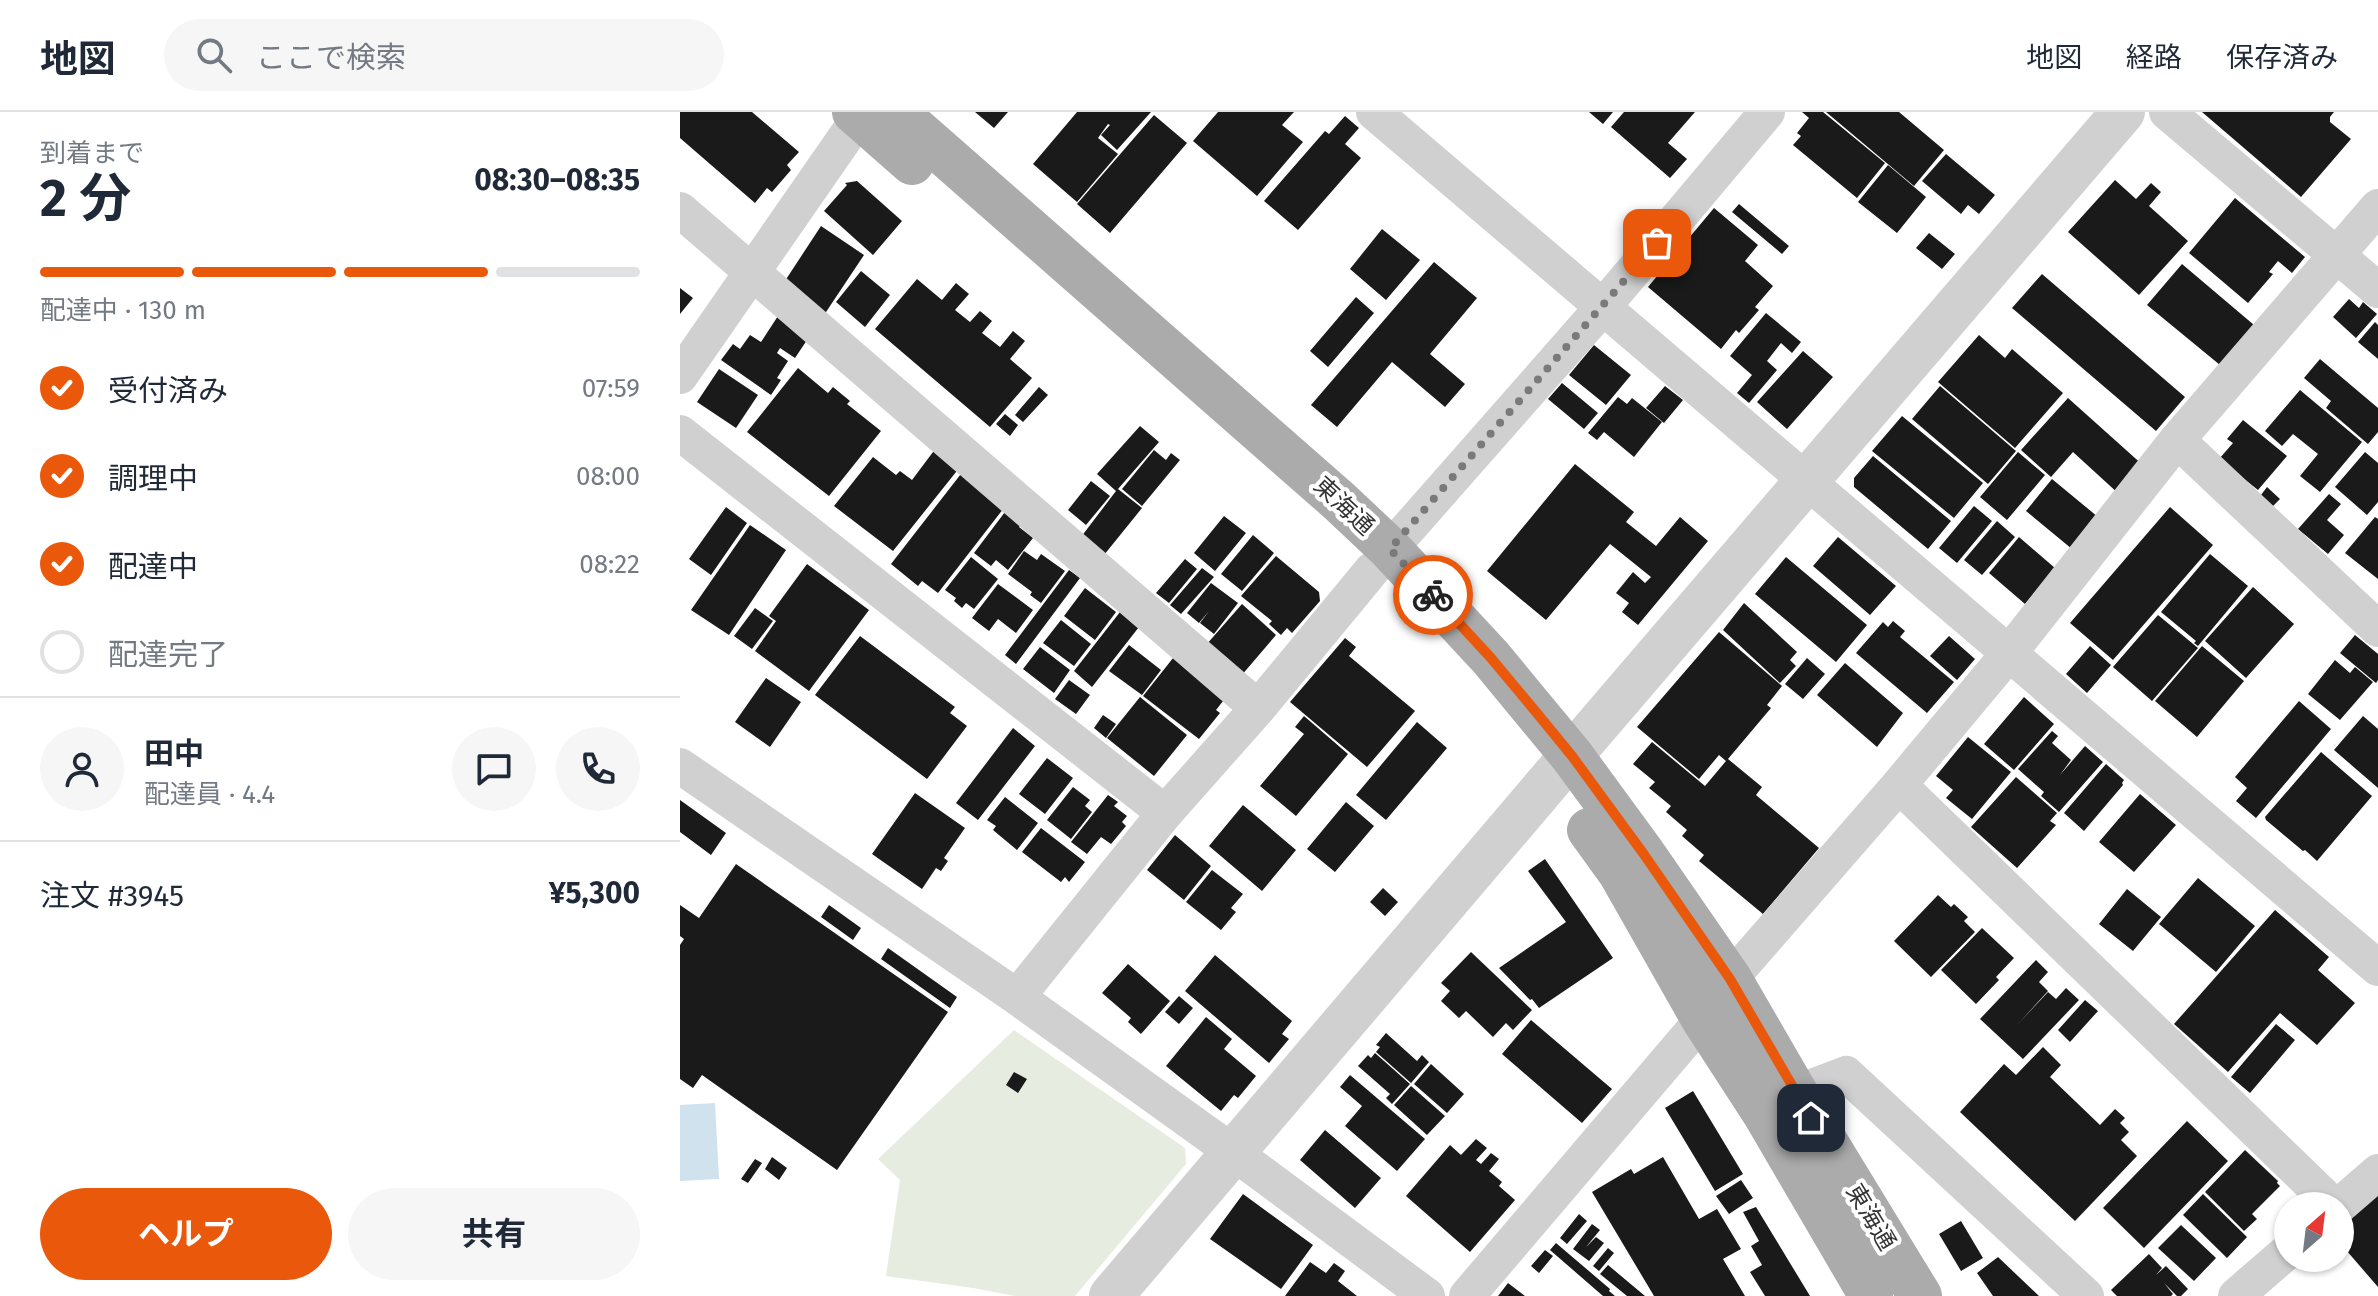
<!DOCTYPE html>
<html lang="ja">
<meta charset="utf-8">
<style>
:root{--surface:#fff;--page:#f6f6f7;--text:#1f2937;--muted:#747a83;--line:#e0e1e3;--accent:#ea580c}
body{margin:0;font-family:"Fira Sans","Noto Sans JP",sans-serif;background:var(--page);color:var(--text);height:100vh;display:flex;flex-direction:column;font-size:30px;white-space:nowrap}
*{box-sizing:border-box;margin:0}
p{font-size:26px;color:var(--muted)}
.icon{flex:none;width:44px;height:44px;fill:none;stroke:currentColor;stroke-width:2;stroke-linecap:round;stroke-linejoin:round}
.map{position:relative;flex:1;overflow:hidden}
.details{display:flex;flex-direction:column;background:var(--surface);width:680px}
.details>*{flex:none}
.needle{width:52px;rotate:28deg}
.tools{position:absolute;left:1594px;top:1080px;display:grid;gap:16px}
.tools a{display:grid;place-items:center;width:80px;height:80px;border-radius:50%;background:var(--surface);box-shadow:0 2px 6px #0004;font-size:40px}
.pin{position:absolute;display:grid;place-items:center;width:68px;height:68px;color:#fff;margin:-34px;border-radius:16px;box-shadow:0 4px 12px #0006}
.courier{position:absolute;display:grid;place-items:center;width:80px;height:80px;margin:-40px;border:6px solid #ea580c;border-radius:50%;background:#fff;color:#222;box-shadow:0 2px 10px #0007}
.headline em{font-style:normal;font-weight:700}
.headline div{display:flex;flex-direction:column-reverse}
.headline{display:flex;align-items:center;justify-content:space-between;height:136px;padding:0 40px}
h1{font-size:52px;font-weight:700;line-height:60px}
.bar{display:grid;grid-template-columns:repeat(4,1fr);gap:12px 8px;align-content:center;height:96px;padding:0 40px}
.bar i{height:10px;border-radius:6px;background:var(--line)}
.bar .active{background:var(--accent)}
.bar p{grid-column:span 4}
.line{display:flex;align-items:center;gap:20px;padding:0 40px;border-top:2px solid var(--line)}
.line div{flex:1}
.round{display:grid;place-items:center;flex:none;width:84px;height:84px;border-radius:42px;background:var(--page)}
ol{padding:0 40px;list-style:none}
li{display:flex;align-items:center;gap:24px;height:88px}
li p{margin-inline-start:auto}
li .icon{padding:8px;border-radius:50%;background:var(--accent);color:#fff;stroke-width:4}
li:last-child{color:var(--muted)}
li i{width:44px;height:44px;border:4px solid var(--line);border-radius:50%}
.action{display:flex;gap:16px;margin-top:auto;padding:16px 40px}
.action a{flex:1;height:92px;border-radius:48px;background:var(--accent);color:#fff;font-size:32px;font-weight:700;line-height:92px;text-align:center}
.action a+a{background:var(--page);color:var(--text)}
header{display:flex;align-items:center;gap:48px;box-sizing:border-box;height:112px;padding:0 40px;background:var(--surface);border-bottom:2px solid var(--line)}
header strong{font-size:38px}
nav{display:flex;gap:44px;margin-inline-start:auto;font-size:28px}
.search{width:560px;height:72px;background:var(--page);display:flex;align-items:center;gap:20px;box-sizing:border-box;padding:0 28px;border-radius:44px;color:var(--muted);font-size:30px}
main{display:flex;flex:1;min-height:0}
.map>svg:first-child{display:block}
</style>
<header>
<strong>地図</strong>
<div class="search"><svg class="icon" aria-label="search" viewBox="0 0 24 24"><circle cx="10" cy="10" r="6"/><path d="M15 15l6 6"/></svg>ここで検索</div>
<nav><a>地図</a><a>経路</a><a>保存済み</a></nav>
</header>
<main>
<section class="details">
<div class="headline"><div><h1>2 分</h1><p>到着まで</p></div><em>08:30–08:35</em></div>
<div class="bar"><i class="active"></i><i class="active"></i><i class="active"></i><i></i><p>配達中 · 130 m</p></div>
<ol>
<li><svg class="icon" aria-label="check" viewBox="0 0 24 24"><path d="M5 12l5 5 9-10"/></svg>受付済み<p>07:59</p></li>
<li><svg class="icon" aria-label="check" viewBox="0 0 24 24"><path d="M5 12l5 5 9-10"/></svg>調理中<p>08:00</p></li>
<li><svg class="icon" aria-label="check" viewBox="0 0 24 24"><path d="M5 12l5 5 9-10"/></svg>配達中<p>08:22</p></li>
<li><i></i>配達完了</li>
</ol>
<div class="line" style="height:144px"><a class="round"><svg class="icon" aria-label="person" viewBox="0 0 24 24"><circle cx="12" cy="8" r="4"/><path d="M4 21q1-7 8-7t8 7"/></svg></a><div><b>田中</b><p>配達員 · 4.4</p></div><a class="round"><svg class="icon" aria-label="chat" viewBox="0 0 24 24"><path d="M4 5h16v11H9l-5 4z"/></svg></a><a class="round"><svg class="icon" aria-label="phone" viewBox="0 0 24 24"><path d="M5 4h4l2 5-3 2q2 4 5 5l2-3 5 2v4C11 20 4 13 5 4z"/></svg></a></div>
<div class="line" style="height:104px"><div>注文 #3945</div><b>¥5,300</b></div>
<div class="action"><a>ヘルプ</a><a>共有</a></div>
</section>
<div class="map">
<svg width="1698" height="1184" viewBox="0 0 1698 1184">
<rect width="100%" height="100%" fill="#fff"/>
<path fill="#e6ecdf" d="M334,918L505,1036L506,1052L395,1184H335L293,1176L206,1164L220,1068L198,1047Z"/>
<path fill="#cfe2ee" d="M35,991L39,1067L0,1069V993Z"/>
<path fill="#1a1a1a" d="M0,0H72L119,40L107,53L111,58L92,80L87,76L75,91L0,26Z
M295,0H328L314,16Z
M397,0H471L437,38L421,23L430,13L428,12L418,26L438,42L397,90L353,52Z
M538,0H614L602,13L623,30L577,84L513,29Z
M909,0H933L923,12Z
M944,0H1015L988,31L1007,47L990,66L931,15Z
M1122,0H1143L1205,51L1177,86L1113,33L1121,24L1117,21L1129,6Z
M1146,0H1219L1264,38L1234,74Z
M1522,0H1654L1650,5V10L1671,27L1621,85Z
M474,3L507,31L430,121L397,92Z
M665,4L679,16L665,32L681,46L618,118L584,89L645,19L649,22Z
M1266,42L1315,83L1299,102L1288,93L1281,102L1242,69Z
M1208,53L1246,85L1217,121L1178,90Z
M1435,68L1456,87L1471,71L1481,80L1469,94L1508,129L1459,183L1388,120Z
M177,69L222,109L193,143L144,99L167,73L165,71Z
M1555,86L1625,145L1612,161L1598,149L1589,160L1593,162L1568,191L1509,141Z
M1059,92L1109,134L1102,142L1052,100Z
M1034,96L1078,133L1065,149L1093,174L1075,195L1079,198L1059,221L1056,218L1041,237L968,175Z
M141,114L184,143L144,203L101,175Z
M702,117L740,148L706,188L670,157Z
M1249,121L1275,142L1262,157L1236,136Z
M754,150L797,186L750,242L785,272L765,295L712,250L657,315L631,293Z
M1502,152L1574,213L1540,253L1467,193Z
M181,159L210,183L185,215L156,190Z
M1362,162L1505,285L1476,319L1332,196Z
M237,167L262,188L276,171L289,182L275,198L290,210L300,199L312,209L302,221L320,235L333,219L345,229L330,247L352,266L310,315L195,217Z
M0,176L13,186L0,202Z
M676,185L694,201L648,255L630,239Z
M1669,187L1679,196L1683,190L1697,202L1676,226L1653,205Z
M1086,201L1121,230L1112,241L1101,231L1087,249L1097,258L1069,291L1057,281L1072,263L1050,244Z
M98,204L129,225L115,246L100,236L97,241L108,249L97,266L101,268L91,283L41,248L53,232L60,237L70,223L81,230Z
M1695,210L1698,213V247L1678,230Z
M1299,223L1325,246L1332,237L1383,281L1335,336L1258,270Z
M914,233L951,263L926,293L889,263Z
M1123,239L1153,265L1107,317L1077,290Z
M1640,247L1698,296V320L1688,332L1646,296L1651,289L1624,266Z
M118,256L148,281L153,275L170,289L167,292L201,319L149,384L67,320Z
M39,257L78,283L56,316L17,290Z
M882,271L918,301L904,317L868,287Z
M985,274L1003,288L984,311L966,296Z
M1260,274L1336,339L1308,372L1232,307Z
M359,275L368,283L343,310L335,303Z
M1620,278L1682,330L1640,380L1620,364L1638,342L1613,322L1602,334L1585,319Z
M938,285L947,292L952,286L982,310L954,345L924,320L917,328L908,321Z
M1388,286L1465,355L1440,383L1393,340L1371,365L1341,338Z
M325,302L338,313L330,324L316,312Z
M1222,304L1303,371L1274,406L1192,339Z
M1563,308L1607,344L1578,378L1539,347L1553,331L1547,327Z
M460,314L479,330L438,377L462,396L424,443L401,425L436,379L417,362Z
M256,336L280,355L213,439L154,394L193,345L216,363L220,359L232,368Z
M474,338L486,348L491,341L500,348L462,394L442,377Z
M1338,340L1365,363L1327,408L1300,385Z
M1685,340L1698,351V390L1687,403L1655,375Z
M1193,344L1271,409L1248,437L1174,375V366Z
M895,352L954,400L946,410L976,434L1000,405L1028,429L958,513L942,500L949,491L936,481L953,460L965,471L971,465L930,432L866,508L807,459Z
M284,358L327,392L258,481L242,469L238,474L211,452Z
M1372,367L1418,405L1392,437L1346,399Z
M411,369L430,384L406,413L388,398Z
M1587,375L1600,387L1593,394L1581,383Z
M1649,382L1661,392L1647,408L1664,423L1648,442L1618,417Z
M1294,394L1312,409L1277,451L1259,436Z
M46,395L67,411L31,463L9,447Z
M1490,395L1533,433L1433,548L1390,511Z
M328,396L344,409L339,415L353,426L328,458L316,448L311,454L294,441Z
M544,404L566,421L535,459L514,441Z
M1695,405L1698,407V467L1665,441Z
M1317,409L1335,425L1302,463L1284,448Z
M70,413L106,438L49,523L11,498Z
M573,423L594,441L562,479L541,462Z
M1158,425L1216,474L1190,503L1133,454Z
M1339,425L1375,456L1345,492L1309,461Z
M344,439L357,448L361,442L385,459L361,491L350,483L352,480L328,462Z
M1530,442L1568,474L1518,534L1514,531L1516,529L1481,500Z
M596,444L639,480L640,489L612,521L607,516L601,523L589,512L592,509L561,484Z
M291,445L318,467L294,497L286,491L282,496L274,489L276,486L265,478Z
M1106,445L1187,513L1156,550L1075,482Z
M505,447L517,457L489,491L476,481Z
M127,452L189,498L129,579L75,539L96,509L89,504Z
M522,456L534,465L501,502L490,493Z
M389,458L400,466L336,552L325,543Z
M531,471L558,491L534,522L520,511L529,499L519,511L507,501Z
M318,472L353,498L336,521L318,507L309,519L292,506Z
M1573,475L1614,512L1566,566L1525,529Z
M405,476L436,500L415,528L384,504Z
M1064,491L1117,540L1110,548L1116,554L1100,571L1043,518Z
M562,492L596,523L561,564L526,533Z
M75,496L93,509L72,537L54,524Z
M440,500L459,515L412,575L394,559Z
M1478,503L1518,536L1472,589L1433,555Z
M381,508L411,532L394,554L363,531Z
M1213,509L1225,519L1220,525L1274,570L1247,601L1176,541L1203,510L1208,515Z
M1039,520L1102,574L1087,593L1091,596L1048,647L1082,675L1076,683L1139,736L1083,802L1019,749L1024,743L1002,724L1007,718L986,700L991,694L969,676L975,670L953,652L972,630L1025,674L1046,649L1039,643L1019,667L957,615Z
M1675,523L1698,542V568L1696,571L1660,541Z
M180,524L275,595L270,601L287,614L247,667L135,583Z
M1269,524L1295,547L1277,568L1250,544Z
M665,526L676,535L669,544L735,599L687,655L610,590Z
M449,533L481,558L462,583L429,559Z
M1410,534L1431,553L1407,581L1386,562Z
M1522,534L1564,569L1517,625L1475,589Z
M360,535L390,558L374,581L343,557Z
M497,541L547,584L536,598L540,601L519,627L463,584Z
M1127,546L1145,562L1123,587L1105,572Z
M1655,548L1670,561L1675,555L1693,570L1660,608L1628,582Z
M1165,551L1223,601L1197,635L1137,583Z
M86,566L121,590L90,635L55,610Z
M389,568L410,583L396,602L375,587Z
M460,585L507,623L474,664L427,626Z
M1344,585L1374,612L1334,658L1304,632Z
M1619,589L1651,617L1576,706L1556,689L1567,676L1555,665Z
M423,603L436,612L426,626L414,616Z
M624,604L668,642L616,704L580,674L624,622L615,615Z
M1683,604L1698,617V676L1654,638Z
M737,610L767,636L706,708L676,683Z
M333,616L355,634L298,708L276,691Z
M1372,619L1378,624L1372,631L1391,648L1380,663L1405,634L1423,650L1379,700L1361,684L1364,680L1338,657Z
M1288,625L1331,660L1292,707L1266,686L1273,678L1256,664Z
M1641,640L1692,684L1637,749L1625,738L1623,739L1586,708L1585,705Z
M367,646L393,666L365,702L339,682Z
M1426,652L1444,668L1442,671L1443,673L1404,719L1384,701Z
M1336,665L1377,701L1370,709L1376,713L1337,756L1291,715Z
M393,675L410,688L405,694L412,700L391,727L367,708Z
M235,681L285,716L264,746L268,749L261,759L256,756L242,777L192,742Z
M1460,682L1496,713L1454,760L1419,730Z
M428,683L438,690L434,694L447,704L442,710L446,714L431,732L421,725L407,742L391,730Z
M325,685L358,711L337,738L313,718L316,714L307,708Z
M0,688L46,721L31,743L0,720Z
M666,690L694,714L655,760L627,737Z
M563,693L616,738L582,779L529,734Z
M361,716L405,750L389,770L385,765L381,770L342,740Z
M495,723L531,754L504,788L467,758Z
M865,747L933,846L859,896L852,887L850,888L819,856L886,810L848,759Z
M56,752L268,900L157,1058L22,963L13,976L0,967V833L4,827L0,824V793L19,806Z
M532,758L563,782L551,796L556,800L541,818L506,790Z
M1518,766L1575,814L1536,860L1479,812Z
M703,776L718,790L705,804L690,790Z
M1447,777L1481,805L1453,839L1419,812Z
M1258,783L1271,795L1274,792L1288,805L1284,809L1295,820L1251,865L1214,829Z
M149,793L181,816L173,828L141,805Z
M1595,798L1649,845L1638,858L1675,891L1637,933L1600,901L1548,960L1494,912Z
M1302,816L1334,846L1316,865L1319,868L1296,892L1261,858Z
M208,836L277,885L270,896L201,847Z
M791,840L852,898L833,918L826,911L813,925L786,899L779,906L761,889L770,879L761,871Z
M535,843L612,909L602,922L609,927L589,951L505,879Z
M1356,848L1368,860L1359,870L1368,879L1338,912L1368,880L1376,887L1386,876L1399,888L1343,947L1300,907Z
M448,852L490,889L461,922L448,910L451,906L422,881Z
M499,884L513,896L499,912L485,900Z
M1405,888L1418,899L1390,930L1378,918Z
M526,905L552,927L544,937L576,964L558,986L554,983L541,999L486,954Z
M851,908L932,977L902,1011L822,942Z
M1596,912L1615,928L1570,981L1551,965Z
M706,921L737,949L742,943L749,950L731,971L696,940L700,935L696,933Z
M1363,935L1381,953L1370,965L1420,1013L1435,997L1445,1006L1440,1011L1449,1020L1441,1028L1457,1044L1395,1109L1280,1000L1324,952L1336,963Z
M695,941L730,972L712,992L706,986L710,982L678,954L688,943L691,946Z
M751,952L784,982L767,1001L734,972Z
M334,960L347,967L338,981L326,973Z
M670,963L745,1027L717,1059L665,1014L682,994L660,975Z
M731,974L765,1004L747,1023L714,993Z
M1013,979L1063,1062L1035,1079L985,996Z
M1507,1009L1548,1049L1464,1136L1423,1096Z
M645,1018L701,1066L675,1096L620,1048Z
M796,1027L807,1036L796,1048L801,1052L811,1041L819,1047L809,1059L822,1070L819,1074L835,1088L790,1140L726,1084L770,1033L781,1043Z
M1565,1038L1598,1069L1597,1071L1600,1074L1572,1102L1577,1107L1564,1119L1525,1080Z
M92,1045L107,1056L99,1068L85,1057Z
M983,1045L1019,1107L1037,1097L1061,1137L1043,1147L1065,1184H974L912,1080L951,1057L954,1062Z
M75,1047L82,1051L68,1071L61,1067Z
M1061,1068L1073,1086L1049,1102L1036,1084Z
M1698,1081V1175L1660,1131V1114Z
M563,1082L633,1133L601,1177L530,1127Z
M1523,1082L1567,1125L1547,1146L1503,1103Z
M1076,1095L1130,1184H1085L1070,1160L1082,1153L1071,1134L1079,1129L1063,1100Z
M899,1102L907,1109L887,1132L880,1126Z
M1281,1109L1303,1146L1281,1159L1259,1122Z
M912,1112L920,1118L906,1135L916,1125L924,1131L909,1149L893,1137Z
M1501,1113L1536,1146L1514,1169L1478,1136Z
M876,1131L930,1177L929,1179L935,1184H923L870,1138Z
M928,1136L934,1141L919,1159L913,1154Z
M865,1138L873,1144L859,1161L851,1154Z
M1469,1142L1482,1156L1476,1163L1486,1154L1508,1177L1501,1184H1497L1484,1171L1493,1182L1491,1184H1437L1431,1178Z
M1318,1145L1359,1184H1313L1297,1161Z
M630,1150L646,1161L654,1151L665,1159L658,1169L677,1184H605Z
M928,1153L965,1184H947L920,1162Z
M828,1171L845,1184H818Z"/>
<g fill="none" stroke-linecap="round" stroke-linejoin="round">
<path stroke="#d0d0d0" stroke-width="36" d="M694,0L1698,856
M1487,0L1698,178
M0,98L578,596
M0,264L183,0
M0,321L485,701
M1497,328L1698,517
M710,437L922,196L1087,0
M0,654L337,885L554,1041L747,1184
M1219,673L1654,1094
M1050,867L1219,673L1330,540L1497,328L1698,95
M337,885L485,701L578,596L692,458
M1116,981L1166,962L1406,1184
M1659,1094L1698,1060
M787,1184L1023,907
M1556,1184L1608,1139"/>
<path stroke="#d0d0d0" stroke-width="44" d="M431,1184L871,667L1443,0"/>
<path stroke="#ababab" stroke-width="44" d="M174,0L232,51
M216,0L659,389L710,437L811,546L892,644L963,741L1050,867L1116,981L1240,1184
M909,718L940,761L1023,907L1084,1001L1191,1184"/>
</g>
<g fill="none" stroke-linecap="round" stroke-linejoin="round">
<path stroke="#7a7a7a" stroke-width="8" stroke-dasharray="0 14.4" d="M753,483L710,437L977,131"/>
<path stroke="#ea580c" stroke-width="10" d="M753,483L811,546L856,600L892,644L963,741L1050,867L1131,1006"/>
</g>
<g text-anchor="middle" stroke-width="8" stroke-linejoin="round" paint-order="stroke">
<g font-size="24" fill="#333" stroke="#fff">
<text transform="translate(664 394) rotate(43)" y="8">東海通</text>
<text transform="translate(1191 1105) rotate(59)" y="8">東海通</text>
</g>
</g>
</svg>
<div class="tools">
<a><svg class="needle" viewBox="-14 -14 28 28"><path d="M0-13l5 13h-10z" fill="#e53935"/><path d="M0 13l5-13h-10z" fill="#747a83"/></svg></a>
</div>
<div class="pin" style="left:977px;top:131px;background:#ea580c"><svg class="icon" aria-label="bag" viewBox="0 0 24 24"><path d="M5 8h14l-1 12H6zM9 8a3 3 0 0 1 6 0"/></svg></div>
<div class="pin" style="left:1131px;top:1006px;background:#1f2937"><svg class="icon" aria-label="home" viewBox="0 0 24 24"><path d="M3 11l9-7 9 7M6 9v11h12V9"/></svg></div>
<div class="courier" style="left:753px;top:483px"><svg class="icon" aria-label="bike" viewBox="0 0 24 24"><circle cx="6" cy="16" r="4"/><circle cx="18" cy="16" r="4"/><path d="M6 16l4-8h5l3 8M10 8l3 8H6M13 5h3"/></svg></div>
</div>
</main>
